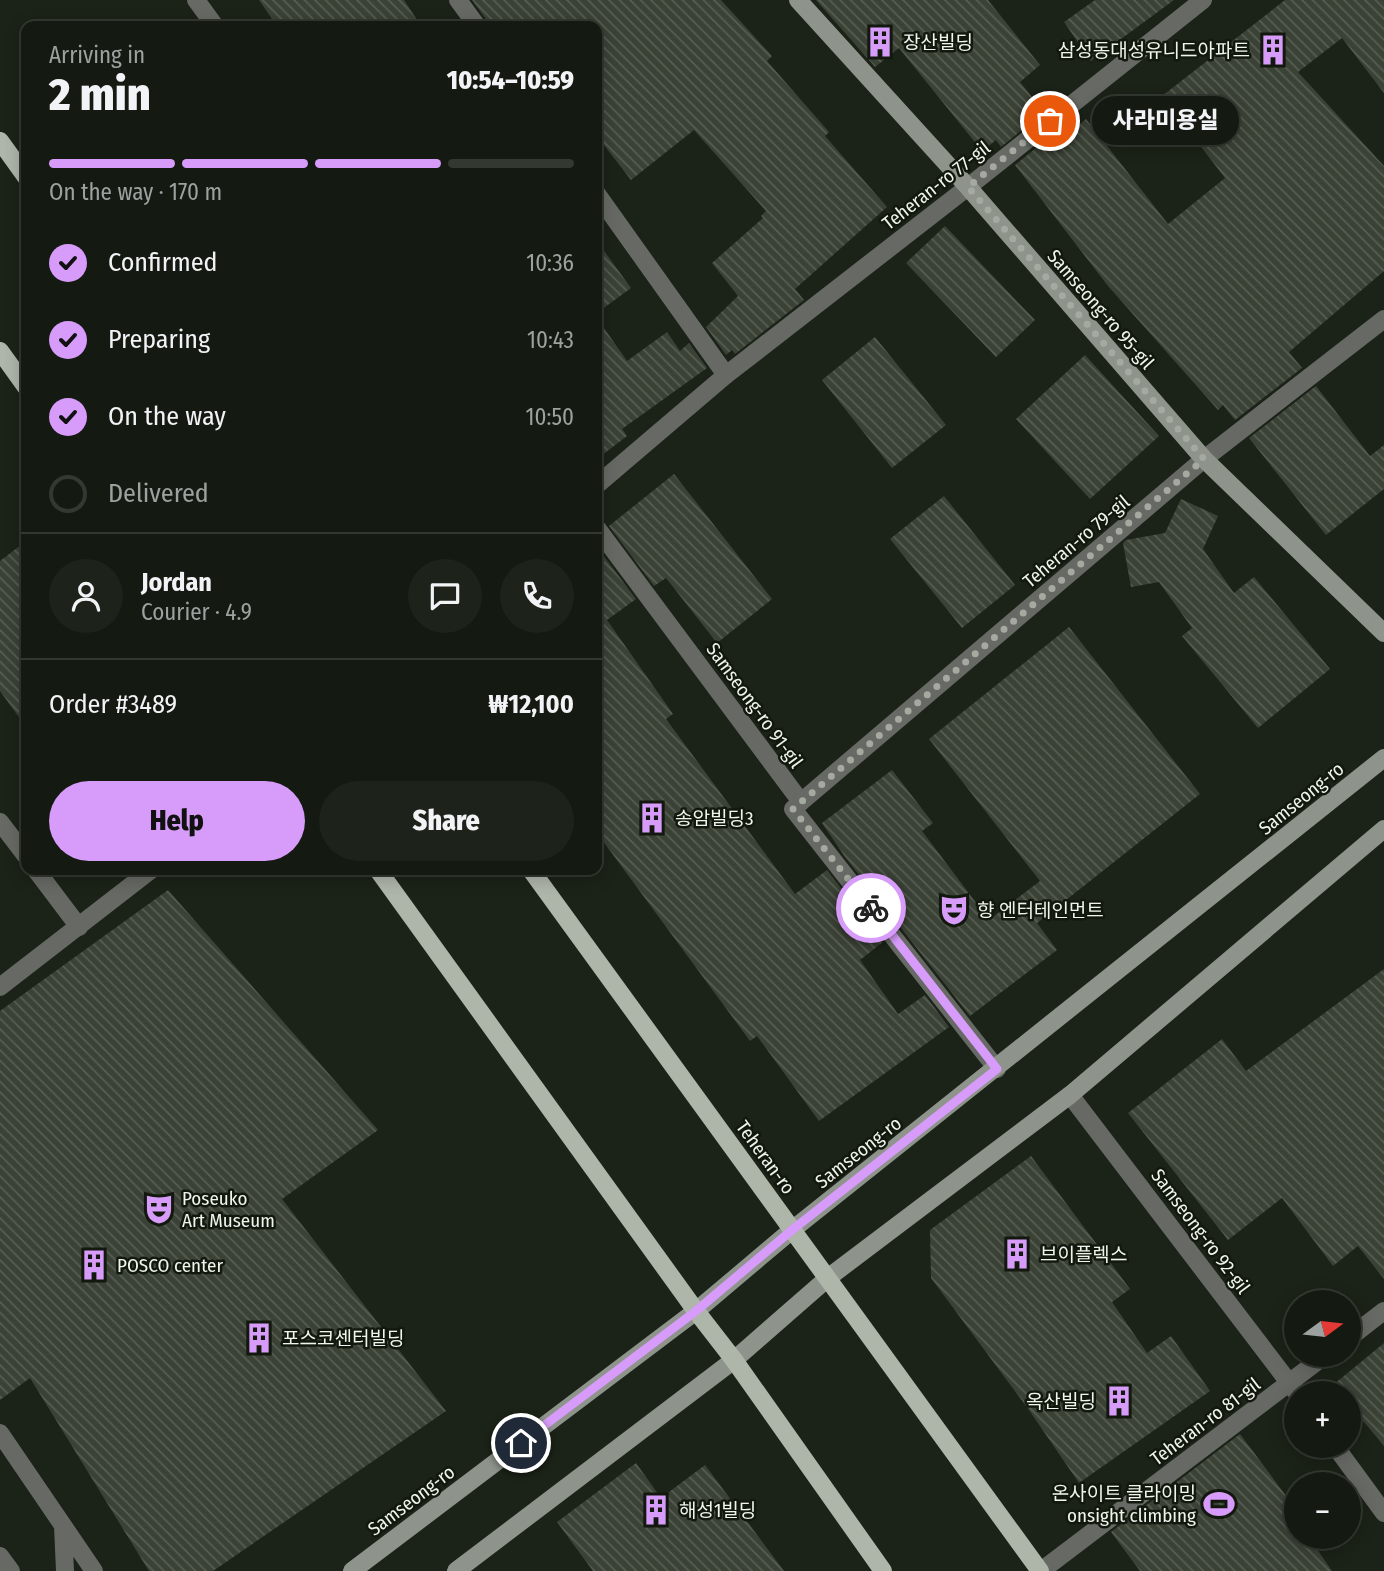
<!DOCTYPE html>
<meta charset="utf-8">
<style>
:root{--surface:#141a11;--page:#1d231a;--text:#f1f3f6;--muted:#9da19f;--line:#333831;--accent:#d79bf9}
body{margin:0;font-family:"Fira Sans Condensed","Noto Sans KR",sans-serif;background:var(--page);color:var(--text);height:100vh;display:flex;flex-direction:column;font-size:26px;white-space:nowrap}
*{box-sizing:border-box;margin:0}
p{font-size:23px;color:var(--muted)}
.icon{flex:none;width:38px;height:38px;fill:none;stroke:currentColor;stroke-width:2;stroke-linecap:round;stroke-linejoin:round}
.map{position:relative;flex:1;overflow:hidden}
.panel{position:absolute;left:21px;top:21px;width:581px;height:854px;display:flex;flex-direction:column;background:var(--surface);border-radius:14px;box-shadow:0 4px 18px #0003,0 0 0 2px var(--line)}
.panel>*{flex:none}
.needle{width:46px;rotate:75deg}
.fabs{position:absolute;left:1284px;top:1290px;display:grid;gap:14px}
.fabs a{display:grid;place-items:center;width:77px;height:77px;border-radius:50%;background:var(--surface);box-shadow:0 4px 18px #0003,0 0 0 2px var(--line);font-size:35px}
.pin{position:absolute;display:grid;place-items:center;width:60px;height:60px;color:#fff;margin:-30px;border:4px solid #fff;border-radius:50%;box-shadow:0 2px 7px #0007}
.courier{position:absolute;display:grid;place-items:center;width:70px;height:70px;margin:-35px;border:5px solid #d79bf9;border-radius:50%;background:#fff;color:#222;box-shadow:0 2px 9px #0007}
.bubble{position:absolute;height:49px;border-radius:24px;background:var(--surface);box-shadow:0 4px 18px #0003,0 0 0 2px var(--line);font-size:23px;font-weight:800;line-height:49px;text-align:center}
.overview em{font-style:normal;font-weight:800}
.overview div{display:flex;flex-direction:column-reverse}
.overview{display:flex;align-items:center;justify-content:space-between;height:119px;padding:0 28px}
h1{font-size:46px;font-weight:800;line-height:52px}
.bar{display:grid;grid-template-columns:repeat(4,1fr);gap:10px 7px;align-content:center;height:84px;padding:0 28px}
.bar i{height:9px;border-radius:5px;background:var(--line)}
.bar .current{background:var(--accent)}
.bar p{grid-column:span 4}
.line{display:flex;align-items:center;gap:18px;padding:0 28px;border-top:2px solid var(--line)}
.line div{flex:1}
.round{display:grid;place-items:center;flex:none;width:74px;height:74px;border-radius:37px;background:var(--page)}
ol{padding:0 28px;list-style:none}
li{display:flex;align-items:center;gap:21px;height:77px}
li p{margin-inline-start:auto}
li .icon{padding:7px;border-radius:50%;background:var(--accent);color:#111;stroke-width:4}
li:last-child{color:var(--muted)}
li i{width:38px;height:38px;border:4px solid var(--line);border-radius:50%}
.button{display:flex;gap:14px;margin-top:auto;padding:14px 28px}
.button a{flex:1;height:80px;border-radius:42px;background:var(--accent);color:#111;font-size:28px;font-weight:800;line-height:80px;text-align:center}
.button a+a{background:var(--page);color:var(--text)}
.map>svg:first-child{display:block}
</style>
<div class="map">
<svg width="1384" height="1571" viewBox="0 0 1384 1571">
<defs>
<pattern id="building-back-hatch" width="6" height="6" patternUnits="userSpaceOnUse" patternTransform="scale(1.75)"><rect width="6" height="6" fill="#3a4135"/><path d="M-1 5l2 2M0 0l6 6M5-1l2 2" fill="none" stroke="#575d52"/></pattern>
</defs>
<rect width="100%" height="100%" fill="#1b2217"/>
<path fill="url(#building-back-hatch)" d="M259,0H404L421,26H277Z
M472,0H721L772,56L767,61L829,132L825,136L887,207L795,289L804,300L735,354L732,350L726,355L706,327L738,296L712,263L763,218L761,216L766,211L694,130L631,180L597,136V26H491Z
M816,0H988L1040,65L1020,82L1044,112L1001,147L996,140L982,151L899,48L875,67Z
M1095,0H1174L1091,61L1064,22Z
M1285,0H1384V93L1342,38L1298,72L1384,166V271L1289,352L1302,368L1235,420L1223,405L1218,410L1108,286L1015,165L1058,130L1064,137L1086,119L1168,224L1225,178L1162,96Z
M945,226L1035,320L996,357L906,263Z
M597,241L631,288L597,313Z
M597,318L627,361L667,332L680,351L689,343L707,368L622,429L627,436L597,459Z
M875,337L946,425L892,468L822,380Z
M1085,355L1159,436L1090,499L1016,419Z
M1316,386L1370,456L1384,445V489L1326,535L1249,438Z
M674,474L772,599L717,643L666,578L654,586L609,526Z
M944,496L1015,585L962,628L890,539Z
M1181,499L1218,516L1203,549L1234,593L1254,577L1330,669L1258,728L1182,636L1192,628L1159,582L1131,587L1123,543L1126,540L1165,533Z
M26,541V727L0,691V561Z
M597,547L636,599L607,620L673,714L666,719L795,894L827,870L883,942L860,960L898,1014L925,995L949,1027L819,1121L757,1036L750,1041L597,833Z
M1069,627L1200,794L1037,923L1057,950L970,1016L845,857L822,823L892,770L933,823L922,831L989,920L1040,881L929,739Z
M168,890L378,1130L282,1199L446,1411L213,1571H149L30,1378L0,1400V1011Z
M1384,969V1279L1358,1246L1333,1266L1282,1198L1228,1240L1128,1113L1222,1039L1246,1071Z
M1031,1156L1130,1289L1112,1302L1147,1353L1171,1336L1210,1391L1079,1483L1029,1410L931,1278L930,1230Z
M1384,1343V1446L1349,1404V1393H1340L1333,1385Z
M1240,1434L1296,1509L1290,1513L1297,1522V1536H1308L1332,1571H1140L1111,1532Z
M636,1463L661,1498L705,1465L784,1571H593L557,1522Z"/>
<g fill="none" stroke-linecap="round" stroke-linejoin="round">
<path stroke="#666964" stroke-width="18" d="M196,0L215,26
M458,0L477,26
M597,194L726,375
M597,528L801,802L793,809L997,1069
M0,822L26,856
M36,870L79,927
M0,1433L94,1571
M63,1526L65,1571
M0,1556L11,1571"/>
<path stroke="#666964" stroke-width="18" d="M597,485L726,375L968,187L1203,0
M801,802L1204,459L1384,319
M0,987L151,870
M1070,1095L1297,1393
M1349,1338L1384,1311
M1335,1446L1384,1513
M1041,1571L1327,1354"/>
<path stroke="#8e948b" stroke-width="18" d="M798,0L968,187L1204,459L1384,633
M352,1571L696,1311L792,1230L1384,758
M456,1571L734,1360L829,1277L1070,1095L1384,829"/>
<path stroke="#aeb5a9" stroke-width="18" d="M0,141L26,177
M0,351L26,387
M378,870L696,1311L734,1360L883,1571
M531,870L1040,1571"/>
</g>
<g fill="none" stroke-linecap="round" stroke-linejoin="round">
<path stroke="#a5aaa1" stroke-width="7" stroke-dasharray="0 12.6" d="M871,908L793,809L1204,459L968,187L1050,121"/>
<path stroke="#d79bf9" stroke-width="9" d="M521,1443L696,1311L792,1230L997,1069L871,908"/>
</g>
<defs>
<g id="building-bare" transform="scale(2.415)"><path d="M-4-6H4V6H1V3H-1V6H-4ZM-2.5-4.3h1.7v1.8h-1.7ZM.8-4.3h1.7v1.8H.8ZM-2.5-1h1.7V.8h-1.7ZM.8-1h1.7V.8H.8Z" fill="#d79bf9" stroke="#12180e" stroke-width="2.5" paint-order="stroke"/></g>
<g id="theatre-bare" transform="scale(2.415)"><path d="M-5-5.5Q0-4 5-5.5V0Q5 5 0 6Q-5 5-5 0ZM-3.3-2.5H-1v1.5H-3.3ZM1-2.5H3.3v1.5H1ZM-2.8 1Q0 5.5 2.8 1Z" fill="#d79bf9" stroke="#12180e" stroke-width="2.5" paint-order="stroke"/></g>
<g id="stadium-bare" transform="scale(2.415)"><path d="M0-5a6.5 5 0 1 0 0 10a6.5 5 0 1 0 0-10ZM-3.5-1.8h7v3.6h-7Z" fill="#d79bf9" stroke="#12180e" stroke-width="2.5" paint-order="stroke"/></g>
</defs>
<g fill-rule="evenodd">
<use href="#building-bare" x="880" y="42"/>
<use href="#building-bare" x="1273" y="50"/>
<use href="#building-bare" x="652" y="818"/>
<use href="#theatre-bare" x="954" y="910"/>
<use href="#theatre-bare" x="159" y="1209"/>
<use href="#building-bare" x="1017" y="1254"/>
<use href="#building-bare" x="94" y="1265"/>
<use href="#building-bare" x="259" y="1338"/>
<use href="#building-bare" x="1119" y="1401"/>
<use href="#stadium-bare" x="1219" y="1504"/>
<use href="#building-bare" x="656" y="1510"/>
</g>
<g text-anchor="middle" stroke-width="5" stroke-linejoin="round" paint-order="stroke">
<g font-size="19" fill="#eff4ec" stroke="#12180e" text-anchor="start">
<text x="903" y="49">장산빌딩</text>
<text x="1250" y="57" text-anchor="end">삼성동대성유니드아파트</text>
<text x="675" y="825">송암빌딩3</text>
<text x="977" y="917">향 엔터테인먼트</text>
<text x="182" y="1205">Poseuko<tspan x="182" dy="22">Art Museum</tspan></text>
<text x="1040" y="1261">브이플렉스</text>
<text x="117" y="1272">POSCO center</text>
<text x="282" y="1345">포스코센터빌딩</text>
<text x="1096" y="1408" text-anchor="end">옥산빌딩</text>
<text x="1196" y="1500" text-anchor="end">온사이트 클라이밍<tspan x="1196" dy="22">onsight climbing</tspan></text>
<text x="679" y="1517">해성1빌딩</text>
</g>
<g font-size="19" fill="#eff4ec" stroke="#12180e">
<text transform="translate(936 185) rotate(-38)" y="7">Teheran-ro 77-gil</text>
<text transform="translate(1101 309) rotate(49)" y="7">Samseong-ro 95-gil</text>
<text transform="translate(1076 541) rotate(-40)" y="7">Teheran-ro 79-gil</text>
<text transform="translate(755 705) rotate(54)" y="7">Samseong-ro 91-gil</text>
<text transform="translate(1301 798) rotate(-39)" y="7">Samseong-ro</text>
<text transform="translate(858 1152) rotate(-38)" y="7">Samseong-ro</text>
<text transform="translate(766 1157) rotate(54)" y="7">Teheran-ro</text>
<text transform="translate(1201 1231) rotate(53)" y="7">Samseong-ro 92-gil</text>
<text transform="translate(1205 1421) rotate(-37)" y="7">Teheran-ro 81-gil</text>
<text transform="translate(411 1500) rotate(-37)" y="7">Samseong-ro</text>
</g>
</g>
</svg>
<div class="fabs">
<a><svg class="needle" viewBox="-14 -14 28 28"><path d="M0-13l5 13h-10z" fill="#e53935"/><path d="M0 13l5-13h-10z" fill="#9da19f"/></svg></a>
<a>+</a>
<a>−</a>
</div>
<div class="pin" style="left:1050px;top:121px;background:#ea580c"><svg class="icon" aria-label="bag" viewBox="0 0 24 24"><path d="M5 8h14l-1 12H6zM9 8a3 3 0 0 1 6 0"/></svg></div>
<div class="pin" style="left:521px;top:1443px;background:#1f2937"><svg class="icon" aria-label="home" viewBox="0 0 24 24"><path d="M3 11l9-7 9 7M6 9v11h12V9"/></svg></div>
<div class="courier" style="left:871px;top:908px"><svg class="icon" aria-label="bike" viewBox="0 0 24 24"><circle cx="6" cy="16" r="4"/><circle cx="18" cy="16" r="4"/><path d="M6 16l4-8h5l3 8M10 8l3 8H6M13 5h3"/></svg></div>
<div class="bubble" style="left:1092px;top:96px;width:147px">사라미용실</div>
<section class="panel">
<div class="overview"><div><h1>2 min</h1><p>Arriving in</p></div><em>10:54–10:59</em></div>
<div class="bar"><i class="current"></i><i class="current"></i><i class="current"></i><i></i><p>On the way · 170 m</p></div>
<ol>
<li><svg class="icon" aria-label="check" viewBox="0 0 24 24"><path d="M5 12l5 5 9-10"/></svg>Confirmed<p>10:36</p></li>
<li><svg class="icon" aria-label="check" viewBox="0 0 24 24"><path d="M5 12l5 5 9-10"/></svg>Preparing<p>10:43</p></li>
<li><svg class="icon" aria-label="check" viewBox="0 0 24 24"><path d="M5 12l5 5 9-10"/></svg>On the way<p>10:50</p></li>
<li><i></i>Delivered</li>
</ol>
<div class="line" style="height:126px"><a class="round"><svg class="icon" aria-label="person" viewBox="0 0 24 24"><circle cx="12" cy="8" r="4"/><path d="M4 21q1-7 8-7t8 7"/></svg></a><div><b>Jordan</b><p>Courier · 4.9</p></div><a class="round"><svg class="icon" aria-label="chat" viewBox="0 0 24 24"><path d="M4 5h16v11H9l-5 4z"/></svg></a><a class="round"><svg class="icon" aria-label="phone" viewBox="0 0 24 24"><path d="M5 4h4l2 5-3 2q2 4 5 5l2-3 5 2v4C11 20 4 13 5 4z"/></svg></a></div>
<div class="line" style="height:91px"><div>Order #3489</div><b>₩12,100</b></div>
<div class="button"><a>Help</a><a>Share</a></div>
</section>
</div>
